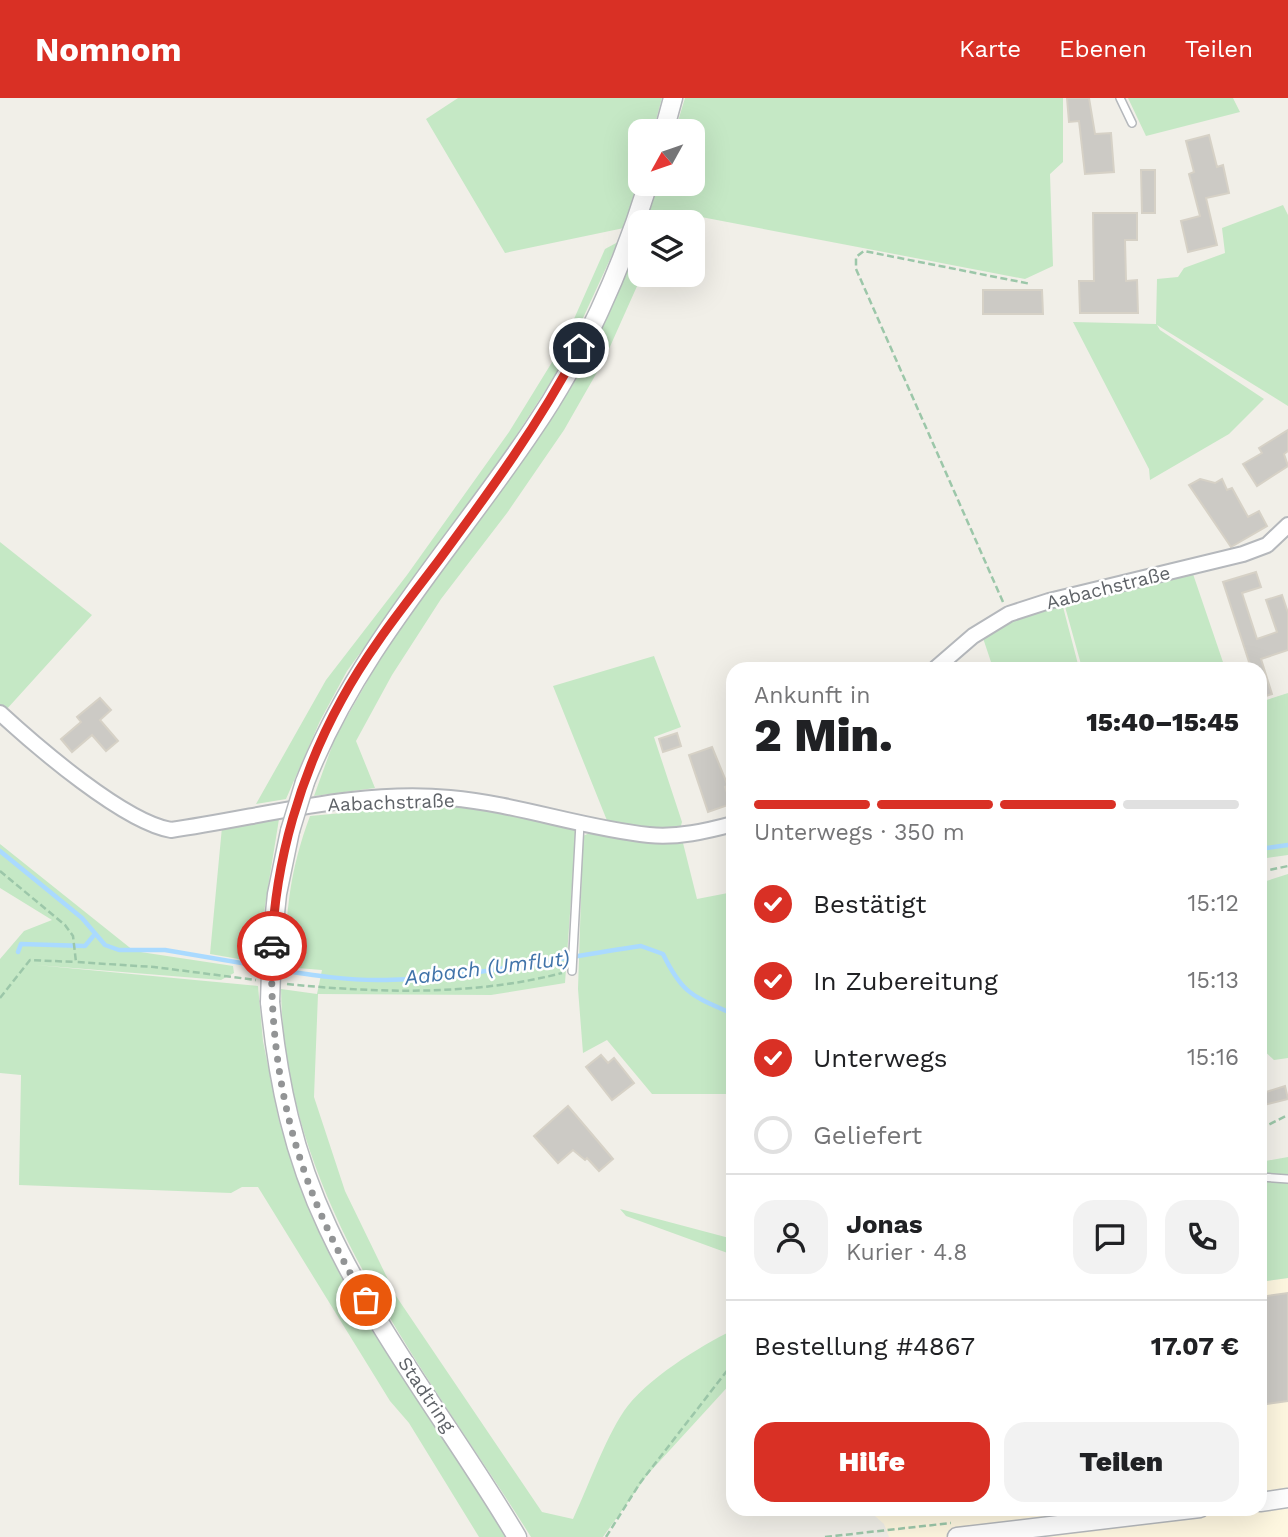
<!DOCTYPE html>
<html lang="de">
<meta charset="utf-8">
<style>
:root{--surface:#fff;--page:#f2f2f2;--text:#202124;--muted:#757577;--line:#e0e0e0;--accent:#d93025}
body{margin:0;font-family:"Work Sans",sans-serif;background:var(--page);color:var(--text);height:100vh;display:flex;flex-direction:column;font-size:26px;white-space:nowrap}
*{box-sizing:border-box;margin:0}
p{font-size:23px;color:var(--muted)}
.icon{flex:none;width:38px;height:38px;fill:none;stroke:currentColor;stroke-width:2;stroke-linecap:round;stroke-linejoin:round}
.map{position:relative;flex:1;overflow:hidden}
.panel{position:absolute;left:726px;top:564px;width:541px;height:854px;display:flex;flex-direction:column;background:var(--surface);border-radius:21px;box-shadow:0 7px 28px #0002}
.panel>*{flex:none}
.needle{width:46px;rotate:230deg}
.controls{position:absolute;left:628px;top:21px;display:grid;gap:14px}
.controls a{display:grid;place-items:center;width:77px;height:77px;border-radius:14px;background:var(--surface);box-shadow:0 7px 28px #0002;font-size:35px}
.pin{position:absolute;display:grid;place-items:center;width:60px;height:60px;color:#fff;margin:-30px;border:4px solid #fff;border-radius:50%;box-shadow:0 2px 7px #0007}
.courier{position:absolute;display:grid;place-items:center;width:70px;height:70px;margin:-35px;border:5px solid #d93025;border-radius:50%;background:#fff;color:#222;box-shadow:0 2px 9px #0007}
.head em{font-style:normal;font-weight:800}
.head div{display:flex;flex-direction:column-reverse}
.head{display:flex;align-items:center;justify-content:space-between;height:119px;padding:0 28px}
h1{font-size:46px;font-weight:800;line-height:52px}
.bar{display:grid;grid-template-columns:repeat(4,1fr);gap:10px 7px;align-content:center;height:84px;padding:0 28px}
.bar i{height:9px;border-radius:5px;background:var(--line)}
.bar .on{background:var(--accent)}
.bar p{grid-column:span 4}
.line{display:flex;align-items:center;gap:18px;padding:0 28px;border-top:2px solid var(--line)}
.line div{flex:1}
.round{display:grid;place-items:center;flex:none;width:74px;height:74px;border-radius:21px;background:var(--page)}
ol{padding:0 28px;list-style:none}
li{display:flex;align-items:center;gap:21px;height:77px}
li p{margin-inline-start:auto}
li .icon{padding:7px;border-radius:50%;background:var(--accent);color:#fff;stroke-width:4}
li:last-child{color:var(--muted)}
li i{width:38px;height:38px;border:4px solid var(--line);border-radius:50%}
.button{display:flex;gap:14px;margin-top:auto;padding:14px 28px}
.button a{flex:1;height:80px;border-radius:21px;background:var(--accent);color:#fff;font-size:28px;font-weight:800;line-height:80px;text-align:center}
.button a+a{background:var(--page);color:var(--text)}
header{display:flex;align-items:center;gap:42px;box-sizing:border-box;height:98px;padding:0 35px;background:var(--accent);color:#fff}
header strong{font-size:33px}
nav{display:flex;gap:38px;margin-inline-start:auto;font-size:24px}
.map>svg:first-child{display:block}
</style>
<header>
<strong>Nomnom</strong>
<nav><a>Karte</a><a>Ebenen</a><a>Teilen</a></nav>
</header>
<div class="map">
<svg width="1288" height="1439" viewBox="0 0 1288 1439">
<rect width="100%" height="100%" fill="#f1efe8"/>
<path fill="#fef7e0" d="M1288,1180V1439H889L884,1426L867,1411L1260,1410V1184Z"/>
<path fill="#c5e8c5" d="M458,0H662L653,33H640V76L624,130L505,155L426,21Z
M685,0H1063V64L1050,76L1053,168L1025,181L696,118L645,124L659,86H693V33H675Z
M1128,0H1233L1240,14L1146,38Z
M1283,107L1288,117V308L1157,227L1160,232L1264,301L1229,336L1150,382L1149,371L1073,224L1156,226L1157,181L1178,179L1184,170L1225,155L1222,130Z
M640,136L642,177L604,262L564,332L507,415L441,501L392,577L356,643L375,690L314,698L335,640L394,536L557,311L596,237Z
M618,144L560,270L497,367L347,573L320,623L286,701L256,706L326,582L407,477L509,334L562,248L605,151Z
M0,444L92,517L6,612L0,607Z
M1193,476L1225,570H1082L1064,505Z
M1062,505L1079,570H993L982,537L1022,516Z
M654,558L681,629L654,639L682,724L680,731L660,732L608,725L553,588Z
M1288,595V757L1260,761V604Z
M451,705L576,732L565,885L491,897L318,896L314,999L345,1093L396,1198L542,1414L573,1421C589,1387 604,1343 624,1313C645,1282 700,1248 733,1232V1283L648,1376L603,1439H531C424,1268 284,1102 281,891L317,896L322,872L285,869C286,811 290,772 310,718Z
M279,721L256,864L210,856L222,729Z
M596,732L682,741L697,801L733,794V996H652L607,942L583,955L578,891L583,738Z
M0,746L134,853L233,868L234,875L221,882L36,867L258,888L263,943L279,1023L319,1126L371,1231L475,1383L506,1439H479L409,1325L390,1303L258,1089H242L231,1095L19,1087L21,977L0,975V861L24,833L52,822L0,790Z
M1288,776V960L1274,962L1260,949V785Z
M1288,1059V1180L1260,1184V1064Z
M620,1111L733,1141V1157L626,1118Z"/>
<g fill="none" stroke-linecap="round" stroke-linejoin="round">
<path stroke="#aadaff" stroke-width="4.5" d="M1260,751L1288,747
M0,753L82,820L105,847L119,852H165L265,869
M18,854L21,846L85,848L95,836
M274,871C311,877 349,883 386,882C472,880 556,860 641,848L663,856C683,897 693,898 733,916"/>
</g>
<path fill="#cccac5" stroke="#d6d1c6" stroke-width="2" d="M1067,0H1089L1095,36L1111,35L1114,74L1085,76L1079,23L1069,24Z
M1209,37L1217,69L1223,67L1229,95L1206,100L1217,147L1188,154L1181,123L1200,118L1189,76L1194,74L1186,43Z
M1141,72H1155V115H1142Z
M1093,115H1137V142H1125L1126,183L1137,182L1138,215H1080L1079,183H1094Z
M983,192H1042L1043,216H983Z
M1288,332V353L1284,356L1288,368L1257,388L1243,366L1262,355L1259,350Z
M1200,381L1215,385L1222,381L1227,392L1232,390L1248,419L1259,413L1267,428L1231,449L1189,387Z
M1256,474L1261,489L1242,495L1257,541L1277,534L1266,502L1282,497L1288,515V552L1261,561L1272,596L1260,600V570H1251L1223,484Z
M100,600L111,612L100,622L118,643L106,653L92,637L72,654L61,641L81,624L77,619Z
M677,635L681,648L663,654L659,641Z
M712,649L728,688L725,689L731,706L708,714L689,657Z
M601,957L608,965L614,960L634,985L612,1002L586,969Z
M1285,988L1288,1001L1260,1008V996Z
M568,1008L613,1061L599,1073L587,1060L585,1062L573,1052L558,1065L534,1038Z
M1288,1195V1303L1260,1307V1199Z"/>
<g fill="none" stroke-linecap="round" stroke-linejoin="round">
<g stroke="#b5b8bc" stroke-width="10">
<path id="service" d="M1120,0L1132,25
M572,873L580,725
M1260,1079L1288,1081"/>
</g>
<g stroke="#b5b8bc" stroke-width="18">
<path id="minor" d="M936,570L973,538L1009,516L1049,503L1243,456L1267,447L1288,427
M0,615C37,649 124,724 171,732C263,719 356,691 450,700C518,706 582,730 649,737C677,740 707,733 733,726"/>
</g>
<g stroke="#b5b8bc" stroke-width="21">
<path id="tertiary" d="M664,33L673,0
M305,684C357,551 455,448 533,331C583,258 622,170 648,86
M272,844L277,796L290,733
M270,904C278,984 293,1056 328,1130C379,1239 456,1336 517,1439
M1260,1404L1288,1400
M957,1439L1200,1410"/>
</g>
<path stroke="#9cc7a9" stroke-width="2.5" stroke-dasharray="7 3.5" stroke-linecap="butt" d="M1003,504L856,171V159L864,153L1031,186
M0,773L65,827L73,838L76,864L154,869L256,882
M1260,774L1288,768
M287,886C377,895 474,898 562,875
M0,900L30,862L76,864
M1260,1031L1288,1017
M606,1439L640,1385L733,1265
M825,1439L951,1425"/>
<use href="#service" stroke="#fff" stroke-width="7"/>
<use href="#minor" stroke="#fff" stroke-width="14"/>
<use href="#tertiary" stroke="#fff" stroke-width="18"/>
<g stroke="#b5b8bc" stroke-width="21" stroke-linecap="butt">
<path id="tertiary-bridge" d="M290,733L305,684
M270,904L272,844"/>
</g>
<use href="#tertiary-bridge" stroke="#fff" stroke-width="18"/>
</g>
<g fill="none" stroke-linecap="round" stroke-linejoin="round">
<path stroke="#929495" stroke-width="7" stroke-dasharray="0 12.6" d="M272,848C268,978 297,1090 366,1202"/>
<path stroke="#d93025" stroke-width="9" d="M272,848C275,763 301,675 342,601C369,551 405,507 439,462C490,393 539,326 579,250"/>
</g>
<g text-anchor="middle" stroke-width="5" stroke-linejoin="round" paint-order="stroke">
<g font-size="19" fill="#5f6368" stroke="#fff">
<text transform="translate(1108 489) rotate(-14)" y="7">Aabachstraße</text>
<text transform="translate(391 704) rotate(-2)" y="7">Aabachstraße</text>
<text transform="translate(427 1296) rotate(56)" y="7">Stadtring</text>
</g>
<g font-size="21" font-style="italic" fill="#4174aa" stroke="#fff">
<text transform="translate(487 870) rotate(-7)" y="7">Aabach (Umflut)</text>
</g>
</g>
</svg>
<div class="controls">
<a><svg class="needle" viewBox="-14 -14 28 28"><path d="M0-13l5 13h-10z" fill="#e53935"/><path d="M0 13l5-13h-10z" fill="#757577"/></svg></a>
<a><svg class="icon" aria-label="layers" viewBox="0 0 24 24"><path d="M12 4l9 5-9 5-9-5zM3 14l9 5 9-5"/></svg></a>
</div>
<div class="pin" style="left:366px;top:1202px;background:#ea580c"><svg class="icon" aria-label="bag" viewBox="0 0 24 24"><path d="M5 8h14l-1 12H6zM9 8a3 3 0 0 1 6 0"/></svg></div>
<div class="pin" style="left:579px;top:250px;background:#1f2937"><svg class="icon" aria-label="home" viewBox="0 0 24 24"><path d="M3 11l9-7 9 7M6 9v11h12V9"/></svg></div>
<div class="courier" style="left:272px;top:848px"><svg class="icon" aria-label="car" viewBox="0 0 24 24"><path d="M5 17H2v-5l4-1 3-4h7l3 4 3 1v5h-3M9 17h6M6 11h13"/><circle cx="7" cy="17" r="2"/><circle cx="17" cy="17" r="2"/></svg></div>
<section class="panel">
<div class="head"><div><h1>2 Min.</h1><p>Ankunft in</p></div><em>15:40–15:45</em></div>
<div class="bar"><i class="on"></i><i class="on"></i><i class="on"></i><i></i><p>Unterwegs · 350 m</p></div>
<ol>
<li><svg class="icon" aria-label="check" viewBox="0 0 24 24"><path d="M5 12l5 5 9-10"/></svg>Bestätigt<p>15:12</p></li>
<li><svg class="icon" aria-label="check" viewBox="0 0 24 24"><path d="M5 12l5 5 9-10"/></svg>In Zubereitung<p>15:13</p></li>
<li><svg class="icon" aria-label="check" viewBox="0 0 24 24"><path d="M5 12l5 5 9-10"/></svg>Unterwegs<p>15:16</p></li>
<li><i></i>Geliefert</li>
</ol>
<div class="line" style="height:126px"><a class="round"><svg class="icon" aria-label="person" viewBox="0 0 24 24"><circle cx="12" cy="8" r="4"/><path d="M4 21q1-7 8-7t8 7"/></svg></a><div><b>Jonas</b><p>Kurier · 4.8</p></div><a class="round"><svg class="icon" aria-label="chat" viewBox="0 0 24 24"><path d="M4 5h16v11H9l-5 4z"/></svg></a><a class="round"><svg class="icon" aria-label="phone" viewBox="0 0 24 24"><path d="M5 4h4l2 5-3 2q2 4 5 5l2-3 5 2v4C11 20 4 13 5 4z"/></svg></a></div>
<div class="line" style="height:91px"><div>Bestellung #4867</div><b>17.07 €</b></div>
<div class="button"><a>Hilfe</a><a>Teilen</a></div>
</section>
</div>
